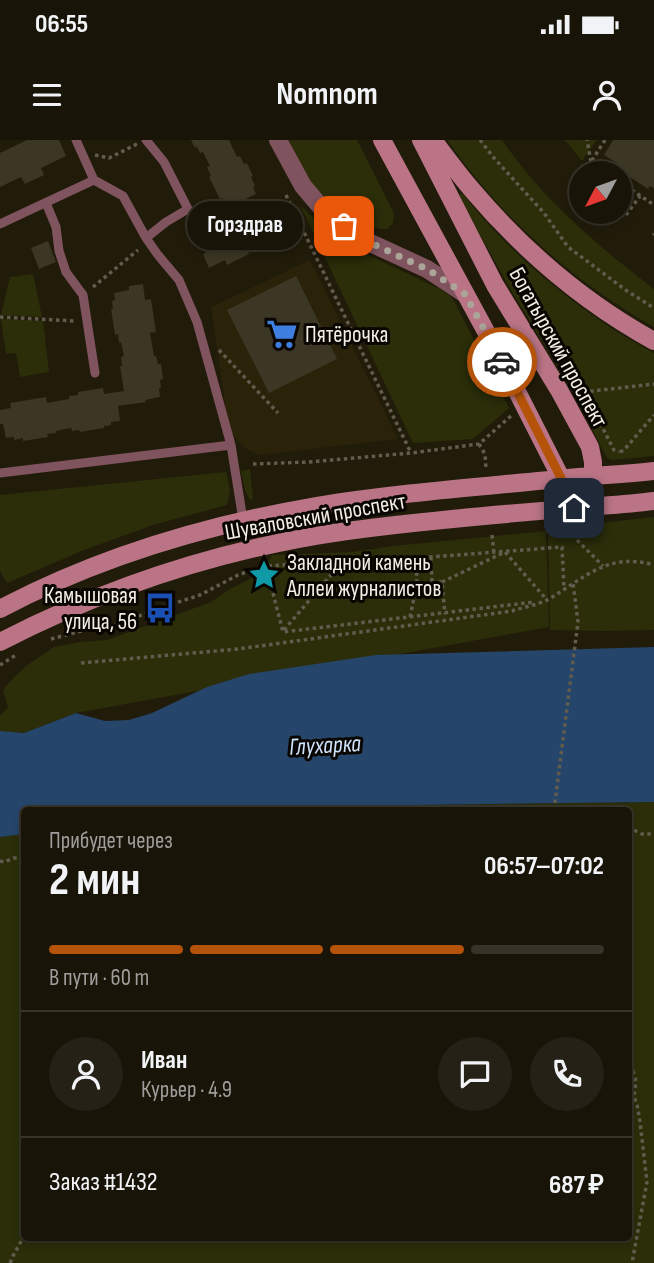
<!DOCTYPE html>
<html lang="ru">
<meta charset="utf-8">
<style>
:root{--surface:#191408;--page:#262116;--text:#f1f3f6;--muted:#9f9e9c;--line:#373329;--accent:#b45309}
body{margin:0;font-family:"Sofia Sans Condensed",sans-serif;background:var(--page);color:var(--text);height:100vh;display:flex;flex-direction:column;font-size:26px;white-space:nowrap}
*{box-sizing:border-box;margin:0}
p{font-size:23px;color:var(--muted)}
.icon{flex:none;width:38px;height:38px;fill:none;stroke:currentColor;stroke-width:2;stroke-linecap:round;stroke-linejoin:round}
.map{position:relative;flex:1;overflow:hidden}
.details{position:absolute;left:21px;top:667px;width:611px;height:434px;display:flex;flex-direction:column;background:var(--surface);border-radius:7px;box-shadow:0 4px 10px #0003,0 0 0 2px var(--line)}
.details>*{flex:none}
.needle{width:46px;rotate:229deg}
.fabs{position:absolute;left:569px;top:21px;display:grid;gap:14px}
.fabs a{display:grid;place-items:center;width:63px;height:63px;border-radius:50%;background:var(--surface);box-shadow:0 4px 10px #0003,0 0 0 2px var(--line);font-size:35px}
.pin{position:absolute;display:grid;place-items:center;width:60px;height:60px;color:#fff;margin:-30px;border-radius:14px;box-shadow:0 4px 10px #0006}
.courier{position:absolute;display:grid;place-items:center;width:70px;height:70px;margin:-35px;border:5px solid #b45309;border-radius:50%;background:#fff;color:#222;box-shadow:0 2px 9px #0007}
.bubble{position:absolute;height:49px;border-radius:24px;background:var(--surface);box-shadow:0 4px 10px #0003,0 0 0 2px var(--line);font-size:23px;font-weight:700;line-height:49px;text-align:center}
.headline em{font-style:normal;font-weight:700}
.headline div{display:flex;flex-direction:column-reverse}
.headline{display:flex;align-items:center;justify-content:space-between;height:119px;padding:0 28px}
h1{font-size:46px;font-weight:700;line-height:52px}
.bar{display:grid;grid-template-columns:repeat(4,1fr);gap:10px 7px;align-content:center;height:84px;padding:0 28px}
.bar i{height:9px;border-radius:5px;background:var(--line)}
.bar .selected{background:var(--accent)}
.bar p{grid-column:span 4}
.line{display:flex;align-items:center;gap:18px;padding:0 28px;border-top:2px solid var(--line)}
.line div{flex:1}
.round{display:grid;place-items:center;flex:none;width:74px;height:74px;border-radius:37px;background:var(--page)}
.status{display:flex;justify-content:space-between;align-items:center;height:49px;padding:0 35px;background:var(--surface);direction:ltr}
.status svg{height:19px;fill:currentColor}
header{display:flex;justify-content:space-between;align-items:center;height:91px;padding:0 28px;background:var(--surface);font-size:32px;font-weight:700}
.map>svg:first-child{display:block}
</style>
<div class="status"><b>06:55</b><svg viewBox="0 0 49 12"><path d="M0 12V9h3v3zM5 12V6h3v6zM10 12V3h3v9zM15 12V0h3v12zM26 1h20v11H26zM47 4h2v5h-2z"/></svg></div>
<header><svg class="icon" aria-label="menu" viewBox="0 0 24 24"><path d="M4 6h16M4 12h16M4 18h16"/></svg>Nomnom<svg class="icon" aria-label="person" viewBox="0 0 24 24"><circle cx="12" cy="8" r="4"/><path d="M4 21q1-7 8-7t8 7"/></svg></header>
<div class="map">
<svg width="654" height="1123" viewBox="0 0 654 1123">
<rect width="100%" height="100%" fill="#211b0a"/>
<path fill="#2b220a" d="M310,120L398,299L260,315L245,308L234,297L228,284L211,167Z"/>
<path fill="#2b2e09" d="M289,0H357L394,73L393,83L388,89C359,90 325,63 309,40C301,28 295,13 289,0Z
M447,0H502C542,59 598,106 654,149V187C572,141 501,77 447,0Z
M565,0H597L582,21Z
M460,54H463C512,117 584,176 654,213V316L612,320L607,318L570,247L512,152L459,57Z
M300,65L328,92L349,106L440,149L449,155L454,161L509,268L473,299L413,303Z
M33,134L42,177L1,175L10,137Z
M1,179L43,181L49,232L20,237L16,213L6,214Z
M250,329L253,359L250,360L245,350L241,331Z
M226,332L230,350L227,365L153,385L84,410L7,443L0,431V355Z
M654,377V490L601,491L550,490L548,389Z
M546,391L549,487L76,573L24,593L0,591V575L8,568L3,550L14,537L26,526L54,507L80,502L107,500L211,462L228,450L262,433L272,415L352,412L393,406Z
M654,662V1123H0V697L24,694V1097H628V670H282L338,666Z"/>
<path fill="#26456a" d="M654,507V662L338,666L282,670H24V694L0,697V591L24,593L76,573L105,581L129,580L152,573L207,547L249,534L376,515Z"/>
<path fill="#3c3624" d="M27,0H59L66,16L41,28L44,35L25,44L21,37L0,47V13Z
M191,0H229L237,17L240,16L244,24L247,23L253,36L251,37L255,46L253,47L256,54L243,60L257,88L254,90L260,103L254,106L255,108L248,111L249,114L227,125L225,120L209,128L203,114L206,113L200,101L207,97L206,95L214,91L212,88L235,76L229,65L226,66L223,58L220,59L209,37L211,36L207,27L210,26L203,12L200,13L197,7L195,8Z
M613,0H654V48L650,46L648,49L615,27L618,24L604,15Z
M48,101L56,122L39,129L31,108Z
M296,136L337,219L269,253L227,170Z
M143,144L145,160L151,159L156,192L150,193L154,216H156L158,224H161L163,239L160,240L161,248H159L160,257L145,260L146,262L118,266L120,281L111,282V285L104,286V288L80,292L79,290L72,291L71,288L56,291V293L47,294L48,297L23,301V298L14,300V297L6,298L3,284H0V270L11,268L10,263L46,257L47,263L69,259V256L78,255V252L103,248L104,254L124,251L120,226H122L121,217L124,216L121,202L119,203L118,194L115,195L111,169H113L112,161L115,160L114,153L129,150V146Z"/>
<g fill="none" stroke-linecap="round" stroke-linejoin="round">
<path stroke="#615c4d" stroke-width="3.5" stroke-dasharray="3.5 3.5" stroke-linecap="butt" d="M480,0L494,18L544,73L568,107L627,151L654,168
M605,0L591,22L607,33
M95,15L109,18L137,4
M580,30L591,22L587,0
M620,42L654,65
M286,55L411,313
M626,75L640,56
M653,95L654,94
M93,147L138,110
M0,177L75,181
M219,210L278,273
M578,247L584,252L654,244
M584,252L614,310L619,312
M479,304L485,314L486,328
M620,312L624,310L654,275
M253,324L309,322L411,313L479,304L512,275
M492,395L494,413
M577,400L603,426
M431,417L432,443
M266,426L283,492L534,462
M442,442L505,412L547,460
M417,444L442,442L445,474
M410,477L417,444L416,418
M284,490L342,422
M51,499L85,490L105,489L160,468L200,455L238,435L265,426L431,417L562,407L564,448
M81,523L238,509L512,471C524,467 538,465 549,459C586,437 608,412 654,425
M0,525L16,515
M554,670L578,482L573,443
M554,670H598
M628,687L642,694H654
M0,721L4,722L14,718H24
M628,926L633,931L636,941L634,957L637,964L640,982L647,1042L632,1123
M10,1123L14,1114L24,1096"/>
<path stroke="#80545f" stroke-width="9" d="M46,63L56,87L59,111L66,132L83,155L95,233
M0,84L94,40
M146,98L166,82L188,69L164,22L146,0
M231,305L243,380
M0,333L231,305L197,182L179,140L158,115L146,98L123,56L94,40L76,0"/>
<path stroke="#80545f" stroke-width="18" d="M278,0L303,46L325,72L364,100L427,129L465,154"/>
<path stroke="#ba7485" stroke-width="18" d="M382,0L496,210L561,338L574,368
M421,0L495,145L559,250L590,307L593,322V336L574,368
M433,0C446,17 459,35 473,51C524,111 585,163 654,201
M0,469C100,416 206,385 316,366C396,353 478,347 559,339C591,335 622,335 654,331
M0,502C109,446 226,408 347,391C419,381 492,375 564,369C594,366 624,365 654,361"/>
</g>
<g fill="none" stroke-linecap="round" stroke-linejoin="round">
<path stroke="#aaa598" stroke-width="7" stroke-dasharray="0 12.6" d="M344,86L364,100L427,129L465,154L502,222"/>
<path stroke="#b45309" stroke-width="9" d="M502,222L561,338L574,368"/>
</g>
<defs>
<g id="supermarket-bare" transform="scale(2.415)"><path d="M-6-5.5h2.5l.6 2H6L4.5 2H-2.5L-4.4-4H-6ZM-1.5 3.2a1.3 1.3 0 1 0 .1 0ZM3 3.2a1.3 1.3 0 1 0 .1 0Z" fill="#3f7fe0" stroke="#090602" stroke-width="2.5" paint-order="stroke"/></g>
<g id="sight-bare" transform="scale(2.415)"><path d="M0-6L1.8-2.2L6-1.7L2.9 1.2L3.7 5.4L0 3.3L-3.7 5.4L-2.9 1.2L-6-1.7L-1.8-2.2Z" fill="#0f9aa8" stroke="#090602" stroke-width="2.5" paint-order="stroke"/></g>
<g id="bus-bare" transform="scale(2.415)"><path d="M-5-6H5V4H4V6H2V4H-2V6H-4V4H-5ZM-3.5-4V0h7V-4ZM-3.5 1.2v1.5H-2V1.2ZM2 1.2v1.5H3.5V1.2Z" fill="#1a4fb4" stroke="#090602" stroke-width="2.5" paint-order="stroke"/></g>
</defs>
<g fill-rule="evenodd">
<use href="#supermarket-bare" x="282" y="194"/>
<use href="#sight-bare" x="264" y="435"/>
<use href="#bus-bare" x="160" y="468"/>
</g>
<g text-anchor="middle" stroke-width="6" stroke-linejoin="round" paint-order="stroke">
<g font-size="23" fill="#f3efe4" stroke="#090602" text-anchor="start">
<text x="305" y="202">Пятёрочка</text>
<text x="287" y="430">Закладной камень<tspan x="287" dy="26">Аллеи журналистов</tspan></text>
<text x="137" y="463" text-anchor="end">Камышовая<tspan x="137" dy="26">улица, 56</tspan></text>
</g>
<g font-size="23" fill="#f3efe4" stroke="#090602">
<text transform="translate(559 207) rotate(61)" y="8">Богатырский проспект</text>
<text transform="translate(315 376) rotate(-10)" y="8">Шуваловский проспект</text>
</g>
<g font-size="24" font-style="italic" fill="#cee2fc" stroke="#090602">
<text transform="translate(325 605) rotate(-3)" y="8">Глухарка</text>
</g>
</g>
</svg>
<div class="fabs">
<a><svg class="needle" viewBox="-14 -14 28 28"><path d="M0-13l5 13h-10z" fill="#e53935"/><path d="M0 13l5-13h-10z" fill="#9f9e9c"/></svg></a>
</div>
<div class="pin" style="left:344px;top:86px;background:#ea580c"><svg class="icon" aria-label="bag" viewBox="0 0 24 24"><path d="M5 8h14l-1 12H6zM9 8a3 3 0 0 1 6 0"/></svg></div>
<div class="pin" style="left:574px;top:368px;background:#1f2937"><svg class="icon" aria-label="home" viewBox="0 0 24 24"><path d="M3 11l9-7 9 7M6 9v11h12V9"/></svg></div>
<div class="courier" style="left:502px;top:222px"><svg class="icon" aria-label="car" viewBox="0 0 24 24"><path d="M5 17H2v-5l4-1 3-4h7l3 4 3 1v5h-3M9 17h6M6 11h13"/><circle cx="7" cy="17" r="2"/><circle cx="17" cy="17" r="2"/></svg></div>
<div class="bubble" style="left:187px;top:61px;width:116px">Горздрав</div>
<section class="details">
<div class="headline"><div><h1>2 мин</h1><p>Прибудет через</p></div><em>06:57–07:02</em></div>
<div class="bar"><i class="selected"></i><i class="selected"></i><i class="selected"></i><i></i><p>В пути · 60 m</p></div>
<div class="line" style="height:126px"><a class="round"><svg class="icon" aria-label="person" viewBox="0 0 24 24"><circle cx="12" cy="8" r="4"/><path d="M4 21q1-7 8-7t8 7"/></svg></a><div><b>Иван</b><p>Курьер · 4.9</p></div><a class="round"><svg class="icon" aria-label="chat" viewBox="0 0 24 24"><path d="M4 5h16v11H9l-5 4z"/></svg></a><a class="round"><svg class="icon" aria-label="phone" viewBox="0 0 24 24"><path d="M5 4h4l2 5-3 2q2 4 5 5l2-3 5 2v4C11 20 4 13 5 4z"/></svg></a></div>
<div class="line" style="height:91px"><div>Заказ #1432</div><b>687 ₽</b></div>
</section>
</div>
